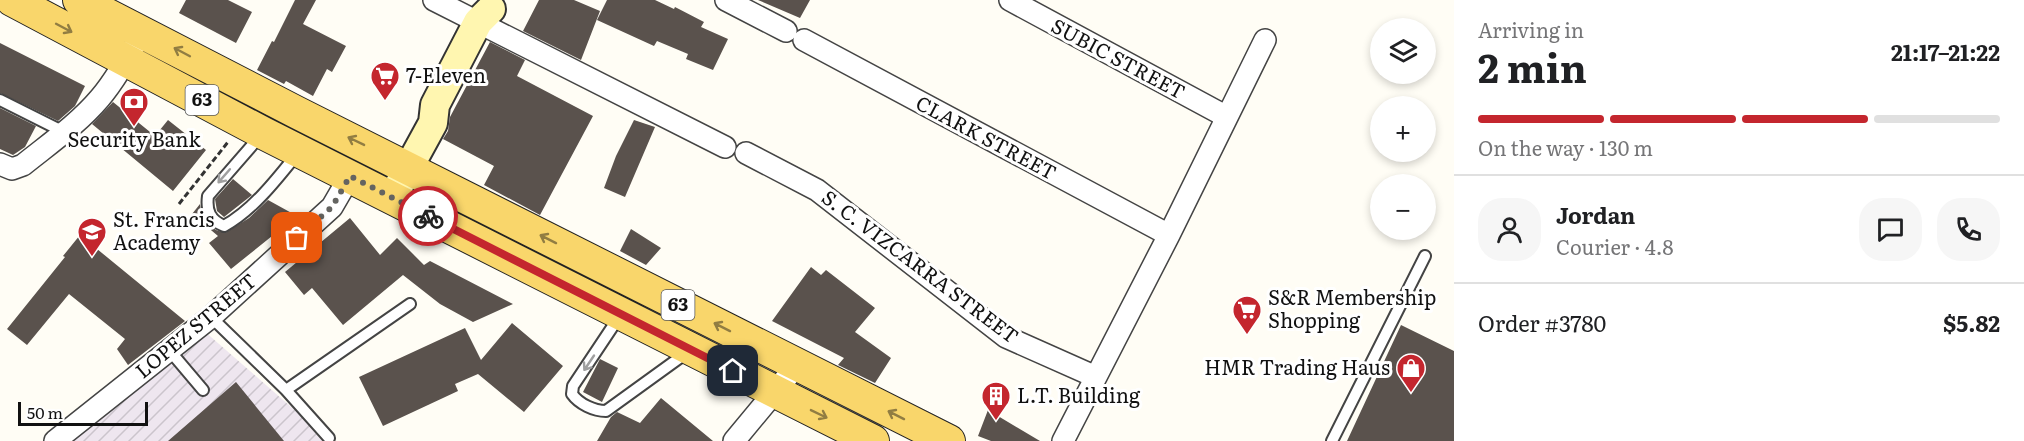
<!DOCTYPE html>
<meta charset="utf-8">
<style>
:root{--surface:#fff;--page:#f6f6f6;--text:#202124;--muted:#757577;--line:#e0e0e0;--accent:#c4262e}
body{margin:0;font-family:Literata,serif;background:var(--page);color:var(--text);height:100vh;display:flex;flex-direction:column;font-size:22px;white-space:nowrap}
*{box-sizing:border-box;margin:0}
p{font-size:20px;color:var(--muted)}
.icon{flex:none;width:33px;height:33px;fill:none;stroke:currentColor;stroke-width:2;stroke-linecap:round;stroke-linejoin:round}
.map{position:relative;flex:1;overflow:hidden}
.sheet{display:flex;flex-direction:column;background:var(--surface);width:570px}
.sheet>*{flex:none}
.fabs{position:absolute;left:1370px;top:18px;display:grid;gap:12px}
.fabs a{display:grid;place-items:center;width:66px;height:66px;border-radius:50%;background:var(--surface);box-shadow:0 3px 9px #0003;font-size:30px}
.scale{position:absolute;left:18px;bottom:15px;width:130px;box-sizing:border-box;padding-left:6px;border:3px solid #111;border-top:0;font-size:16px;line-height:21px;white-space:nowrap;color:#111;-webkit-text-stroke:4px #fff;paint-order:stroke}
.pin{position:absolute;display:grid;place-items:center;width:51px;height:51px;color:#fff;margin:-26px;border-radius:12px;box-shadow:0 3px 9px #0006}
.courier{position:absolute;display:grid;place-items:center;width:60px;height:60px;margin:-30px;border:4px solid #c4262e;border-radius:50%;background:#fff;color:#222;box-shadow:0 2px 8px #0007}
.headline em{font-style:normal;font-weight:700}
.headline div{display:flex;flex-direction:column-reverse}
.headline{display:flex;align-items:center;justify-content:space-between;height:102px;padding:0 24px}
h1{font-size:39px;font-weight:700;line-height:45px}
.bar{display:grid;grid-template-columns:repeat(4,1fr);gap:9px 6px;align-content:center;height:72px;padding:0 24px}
.bar i{height:8px;border-radius:4px;background:var(--line)}
.bar .selected{background:var(--accent)}
.bar p{grid-column:span 4}
.line{display:flex;align-items:center;gap:15px;padding:0 24px;border-top:2px solid var(--line)}
.line div{flex:1}
.round{display:grid;place-items:center;flex:none;width:63px;height:63px;border-radius:24px;background:var(--page)}
main{display:flex;flex:1;min-height:0}
.map>svg:first-child{display:block}
</style>
<main>
<div class="map">
<svg width="1454" height="441" viewBox="0 0 1454 441">
<defs>
<pattern id="industrial-furrows" width="10" height="10" patternUnits="userSpaceOnUse" patternTransform="scale(1.5)"><rect width="10" height="10" fill="#eee6ef"/><path d="M-1 1l2-2M0 10L10 0M9 11l2-2" fill="none" stroke="#cbc4cc"/></pattern>
</defs>
<rect width="100%" height="100%" fill="#fffdf5"/>
<path fill="url(#industrial-furrows)" d="M203,330L330,441H63Z"/>
<path fill="#5a524d" d="M186,0H228L252,12L236,43L179,13Z
M295,0H316L303,24L346,46L332,72L327,69L313,96L286,81L284,84L257,70L272,41L274,42Z
M539,0H574L600,11L581,60L523,31Z
M607,0H655L674,9L675,7L704,22L701,27L728,39L713,70L686,59L688,54L657,41L654,46L597,20Z
M758,0H810L800,18Z
M490,42L525,60L517,76L593,116L540,215L484,185L494,166L443,139L448,131L450,117Z
M0,43L85,86L75,106L58,121L0,93Z
M113,102L155,136L168,120L206,150L173,191L92,124Z
M0,108L36,126L25,147L13,155L0,149Z
M634,120L655,127L625,197L604,188L616,156Z
M233,179L252,195L224,217L217,211L215,199Z
M268,200L297,216L231,269L209,243L218,236L192,214L200,204L201,213L207,223L216,230L225,233L249,218Z
M350,218L380,255L397,238L424,265L430,261L513,304L473,322L440,304L403,275L343,325L312,288L304,295L285,272Z
M631,229L661,248L646,265L620,251Z
M80,235L185,321L128,365L117,349L125,339L69,294L27,345L7,329L65,257L63,256Z
M811,267L821,275L826,270L875,308L855,332L891,358L875,383L838,365L844,358L772,321Z
M512,323L563,366L524,412L478,374L455,384L458,391L383,426L359,377L465,328L481,360Z
M1401,325L1454,351V441H1347Z
M600,359L618,368L602,402L583,392Z
M236,382L284,441H168Z
M661,398L713,441H597L611,417L617,412L640,423Z
M988,410L1040,441H991L978,436Z"/>
<g fill="none" stroke-linecap="round" stroke-linejoin="round">
<g stroke="#444" stroke-width="14">
<path id="lane" d="M0,100L64,132
M261,135L208,196C206,211 210,220 224,226C252,211 277,179 297,154
M211,317L286,390L329,438
M619,317L573,386L572,394C579,404 594,411 606,411L689,351
M170,351L203,390
M286,390L410,304
M1332,441L1425,256"/>
</g>
<g stroke="#444" stroke-width="24">
<path id="street" d="M434,0L725,147
M726,0L786,31
M1010,0L1227,117
M804,40L1169,235
M746,153L817,190L1006,337L1096,377
M0,164L12,169L23,165C49,144 78,124 100,98C117,78 130,54 142,31
M55,441L211,317L332,207L350,176
M734,441L797,365
M1063,441L1169,235L1265,40"/>
</g>
<g stroke="#333" stroke-width="32">
<path id="secondary" d="M392,198L433,123L435,105L478,22L491,9"/>
</g>
<g stroke="#222" stroke-width="34">
<path id="primary" d="M12,0L263,133L873,441
M79,0L296,112L949,441"/>
</g>
<path stroke="#333" stroke-width="3" stroke-dasharray="6 3" stroke-linecap="butt" d="M179,204L228,142"/>
<use href="#lane" stroke="#fff" stroke-width="10"/>
<use href="#street" stroke="#fff" stroke-width="21"/>
<use href="#secondary" stroke="#fff6b0" stroke-width="28"/>
<use href="#primary" stroke="#f9d66b" stroke-width="32"/>
</g>
<defs><path id="oneway-shaft" d="M-6 0H5M1.5-3L5.5 0L1.5 3" fill="none" stroke-width="1.6" stroke-linecap="round" stroke-linejoin="round" transform="scale(1.5)"/></defs>
<g stroke="#917d42">
<use href="#oneway-shaft" transform="translate(64 28) rotate(28)"/>
<use href="#oneway-shaft" transform="translate(182 52) rotate(-152)"/>
<use href="#oneway-shaft" transform="translate(356 141) rotate(-154)"/>
<use href="#oneway-shaft" transform="translate(548 239) rotate(-153)"/>
<use href="#oneway-shaft" transform="translate(722 327) rotate(-153)"/>
<use href="#oneway-shaft" transform="translate(819 414) rotate(26)"/>
<use href="#oneway-shaft" transform="translate(896 415) rotate(-153)"/>
</g>
<g stroke="#a0a0a0">
<use href="#oneway-shaft" transform="translate(224 176) rotate(131)"/>
<use href="#oneway-shaft" transform="translate(589 363) rotate(124)"/>
</g>
<g fill="none" stroke-linecap="round" stroke-linejoin="round">
<path stroke="#646461" stroke-width="6" stroke-dasharray="0 10.8" d="M297,238L332,207L350,176L428,216"/>
<path stroke="#c4262e" stroke-width="8" d="M428,216L733,371"/>
</g>
<defs>
<g id="supermarket-pin" transform="scale(1.5)"><path d="M0 17L-7.5 6A9.5 9.5 0 1 1 7.5 6Z" fill="#c4262e" stroke="#fff"/><path d="M-6-5.5h2.5l.6 2H6L4.5 2H-2.5L-4.4-4H-6ZM-1.5 3.2a1.3 1.3 0 1 0 .1 0ZM3 3.2a1.3 1.3 0 1 0 .1 0Z" fill="#fff"/></g>
<g id="bank-pin" transform="scale(1.5)"><path d="M0 17L-7.5 6A9.5 9.5 0 1 1 7.5 6Z" fill="#c4262e" stroke="#fff"/><path d="M-6-4H6V4H-6ZM0-2.3a2.3 2.3 0 1 0 0 4.6a2.3 2.3 0 1 0 0-4.6Z" fill="#fff"/></g>
<g id="school-pin" transform="scale(1.5)"><path d="M0 17L-7.5 6A9.5 9.5 0 1 1 7.5 6Z" fill="#c4262e" stroke="#fff"/><path d="M0-5L7-2L0 1L-7-2ZM-4 1L0 2.5L4 1V4Q0 6-4 4Z" fill="#fff"/></g>
<g id="shop-pin" transform="scale(1.5)"><path d="M0 17L-7.5 6A9.5 9.5 0 1 1 7.5 6Z" fill="#c4262e" stroke="#fff"/><path d="M-5-2.5h2.3a2.7 3.5 0 0 1 5.4 0H5L5.5 6h-11ZM-1.5-2.5h3a1.5 2.3 0 0 0-3 0Z" fill="#fff"/></g>
<g id="building-pin" transform="scale(1.5)"><path d="M0 17L-7.5 6A9.5 9.5 0 1 1 7.5 6Z" fill="#c4262e" stroke="#fff"/><path d="M-4-6H4V6H1V3H-1V6H-4ZM-2.5-4.3h1.7v1.8h-1.7ZM.8-4.3h1.7v1.8H.8ZM-2.5-1h1.7V.8h-1.7ZM.8-1h1.7V.8H.8Z" fill="#fff"/></g>
</defs>
<g fill-rule="evenodd">
<use href="#supermarket-pin" x="385" y="76"/>
<use href="#bank-pin" x="134" y="102"/>
<use href="#school-pin" x="92" y="232"/>
<use href="#supermarket-pin" x="1247" y="310"/>
<use href="#shop-pin" x="1411" y="368"/>
<use href="#building-pin" x="996" y="396"/>
</g>
<g text-anchor="middle" stroke-width="6" stroke-linejoin="round" paint-order="stroke">
<g fill="#fff" stroke="#585858" stroke-width="1.5">
<rect x="185.5" y="85" width="33" height="30" rx="4.5"/>
<rect x="661.5" y="290" width="33" height="30" rx="4.5"/>
</g>
<g font-size="18" font-weight="bold" fill="#111">
<text x="202" y="106">63</text>
<text x="678" y="311">63</text>
</g>
<g font-size="20" fill="#111" stroke="#fff">
<text transform="translate(1118 59) rotate(28)" y="7">SUBIC STREET</text>
<text transform="translate(986 138) rotate(28)" y="7">CLARK STREET</text>
<text transform="translate(920 267) rotate(37)" y="7">S. C. VIZCARRA STREET</text>
<text transform="translate(196 326) rotate(-40)" y="7">LOPEZ STREET</text>
</g>
<g font-size="20" fill="#111" stroke="#fff" text-anchor="start">
<text x="406" y="83">7-Eleven</text>
<text x="134" y="147" text-anchor="middle">Security Bank</text>
<text x="113" y="227">St. Francis<tspan x="113" dy="23">Academy</tspan></text>
<text x="1268" y="305">S&amp;R Membership<tspan x="1268" dy="23">Shopping</tspan></text>
<text x="1390" y="375" text-anchor="end">HMR Trading Haus</text>
<text x="1017" y="403">L.T. Building</text>
</g>
</g>
</svg>
<div class="fabs">
<a><svg class="icon" aria-label="layers" viewBox="0 0 24 24"><path d="M12 4l9 5-9 5-9-5zM3 14l9 5 9-5"/></svg></a>
<a>+</a>
<a>−</a>
</div>
<div class="scale">50 m</div>
<div class="pin" style="left:297px;top:238px;background:#ea580c"><svg class="icon" aria-label="bag" viewBox="0 0 24 24"><path d="M5 8h14l-1 12H6zM9 8a3 3 0 0 1 6 0"/></svg></div>
<div class="pin" style="left:733px;top:371px;background:#1f2937"><svg class="icon" aria-label="home" viewBox="0 0 24 24"><path d="M3 11l9-7 9 7M6 9v11h12V9"/></svg></div>
<div class="courier" style="left:428px;top:216px"><svg class="icon" aria-label="bike" viewBox="0 0 24 24"><circle cx="6" cy="16" r="4"/><circle cx="18" cy="16" r="4"/><path d="M6 16l4-8h5l3 8M10 8l3 8H6M13 5h3"/></svg></div>
</div>
<section class="sheet">
<div class="headline"><div><h1>2 min</h1><p>Arriving in</p></div><em>21:17–21:22</em></div>
<div class="bar"><i class="selected"></i><i class="selected"></i><i class="selected"></i><i></i><p>On the way · 130 m</p></div>
<div class="line" style="height:108px"><a class="round"><svg class="icon" aria-label="person" viewBox="0 0 24 24"><circle cx="12" cy="8" r="4"/><path d="M4 21q1-7 8-7t8 7"/></svg></a><div><b>Jordan</b><p>Courier · 4.8</p></div><a class="round"><svg class="icon" aria-label="chat" viewBox="0 0 24 24"><path d="M4 5h16v11H9l-5 4z"/></svg></a><a class="round"><svg class="icon" aria-label="phone" viewBox="0 0 24 24"><path d="M5 4h4l2 5-3 2q2 4 5 5l2-3 5 2v4C11 20 4 13 5 4z"/></svg></a></div>
<div class="line" style="height:78px"><div>Order #3780</div><b>$5.82</b></div>
</section>
</main>
